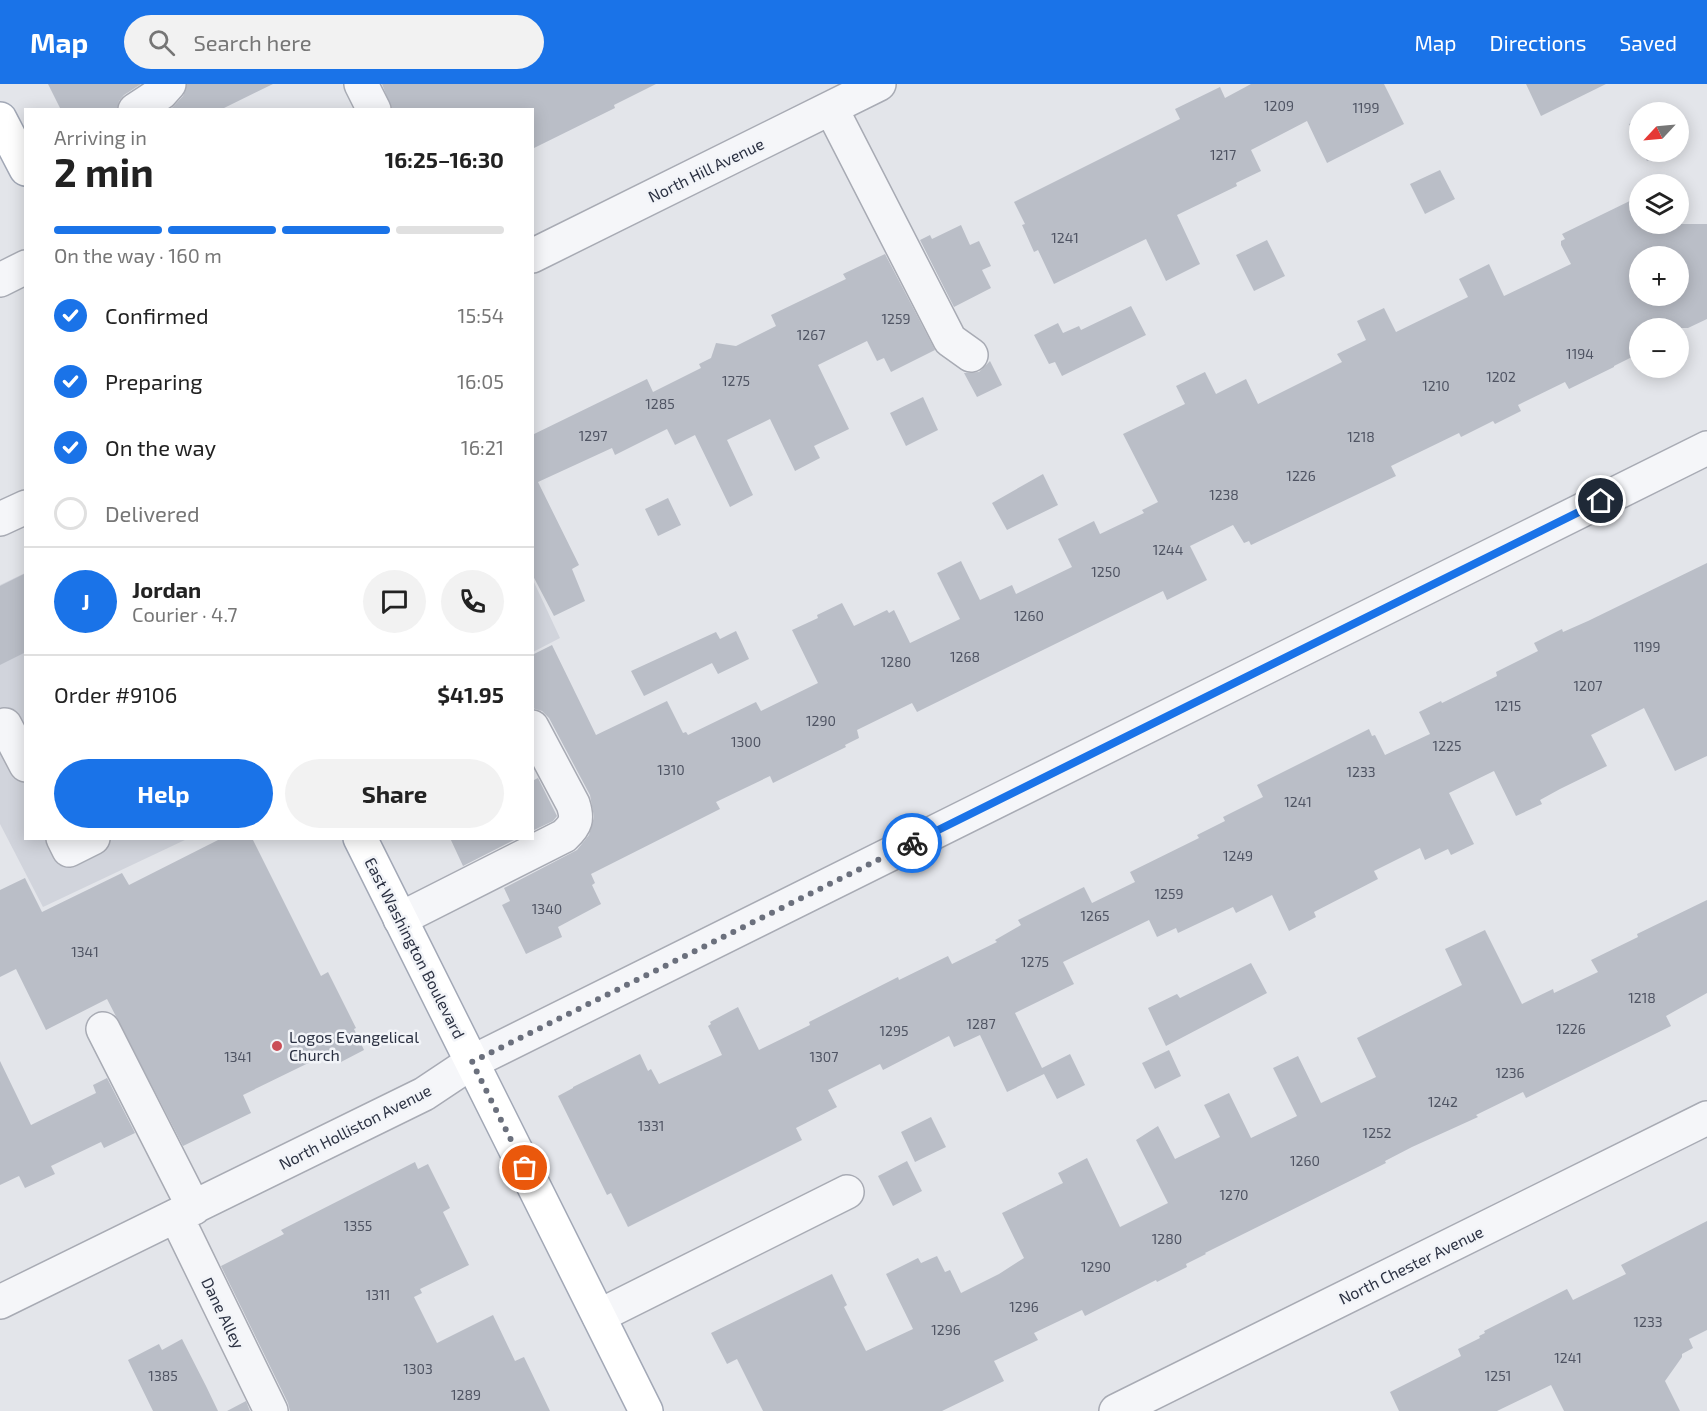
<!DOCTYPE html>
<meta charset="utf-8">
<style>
:root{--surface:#fff;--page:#f2f2f2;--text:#222;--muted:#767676;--line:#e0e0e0;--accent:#1a73e8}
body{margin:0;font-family:"Exo 2",sans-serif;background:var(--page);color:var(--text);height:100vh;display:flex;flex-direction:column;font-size:22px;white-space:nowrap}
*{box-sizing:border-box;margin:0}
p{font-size:20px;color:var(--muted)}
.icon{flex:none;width:33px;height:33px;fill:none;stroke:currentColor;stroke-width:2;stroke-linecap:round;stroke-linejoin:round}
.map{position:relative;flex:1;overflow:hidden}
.panel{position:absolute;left:24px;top:24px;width:510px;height:732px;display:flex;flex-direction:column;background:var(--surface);border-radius:0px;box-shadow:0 3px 15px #0003}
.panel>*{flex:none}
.needle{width:39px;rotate:244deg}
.fabs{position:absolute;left:1629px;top:18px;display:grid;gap:12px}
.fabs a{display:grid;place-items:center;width:60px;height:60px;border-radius:50%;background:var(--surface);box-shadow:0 3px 15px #0003;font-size:30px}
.pin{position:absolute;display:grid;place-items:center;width:51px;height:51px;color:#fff;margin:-26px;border:3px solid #fff;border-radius:50%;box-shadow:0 2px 6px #0007}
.courier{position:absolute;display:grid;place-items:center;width:60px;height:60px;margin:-30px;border:4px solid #1a73e8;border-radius:50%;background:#fff;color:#222;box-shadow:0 2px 8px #0007}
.head em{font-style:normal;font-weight:700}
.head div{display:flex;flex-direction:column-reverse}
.head{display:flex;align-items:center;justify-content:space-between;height:102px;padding:0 30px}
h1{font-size:39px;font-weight:700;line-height:45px}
.bar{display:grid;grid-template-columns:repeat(4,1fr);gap:9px 6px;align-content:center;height:72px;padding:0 30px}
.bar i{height:8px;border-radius:4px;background:var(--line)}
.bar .current{background:var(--accent)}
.bar p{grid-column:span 4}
.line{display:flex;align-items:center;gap:15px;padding:0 30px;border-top:2px solid var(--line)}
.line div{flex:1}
.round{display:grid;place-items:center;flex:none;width:63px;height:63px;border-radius:32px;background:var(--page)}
ol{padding:0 30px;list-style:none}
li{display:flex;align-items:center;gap:18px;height:66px}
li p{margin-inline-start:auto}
li .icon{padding:6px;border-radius:50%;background:var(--accent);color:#fff;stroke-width:4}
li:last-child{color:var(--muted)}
li i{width:33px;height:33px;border:3px solid var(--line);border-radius:50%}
.button{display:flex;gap:12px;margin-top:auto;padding:12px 30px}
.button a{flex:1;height:69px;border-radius:36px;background:var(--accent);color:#fff;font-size:24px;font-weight:700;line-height:69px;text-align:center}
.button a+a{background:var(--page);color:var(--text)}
header{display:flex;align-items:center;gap:36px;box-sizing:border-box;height:84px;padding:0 30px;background:var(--accent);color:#fff}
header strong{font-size:28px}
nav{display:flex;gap:33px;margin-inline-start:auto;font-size:21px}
.search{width:420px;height:54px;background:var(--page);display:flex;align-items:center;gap:15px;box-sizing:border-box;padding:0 21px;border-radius:33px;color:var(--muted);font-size:22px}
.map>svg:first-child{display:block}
</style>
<header>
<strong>Map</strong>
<div class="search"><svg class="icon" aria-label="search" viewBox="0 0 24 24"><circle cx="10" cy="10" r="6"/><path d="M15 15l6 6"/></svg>Search here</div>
<nav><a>Map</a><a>Directions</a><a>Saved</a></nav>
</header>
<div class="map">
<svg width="1707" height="1327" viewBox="0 0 1707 1327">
<rect width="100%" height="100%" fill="#e3e5ea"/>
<path fill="#d1d4dc" d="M25,489L26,754L187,755L43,823L0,740V501Z
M533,496L560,554L533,568H532Z"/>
<path fill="#babec7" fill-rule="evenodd" d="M48,0H141L124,11L119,17L117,26H61Z
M187,0H273L220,26H170L183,12Z
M382,0H656L614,21L615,24L532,65V26H392Z
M1251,0H1384L1404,40L1327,79L1307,37L1251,66L1261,87L1236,99L1237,102L1177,131L1200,180L1166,197L1146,155L1054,200L1038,166L1034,168L1022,141L1025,140L1014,118L1180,35L1175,25L1220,3L1225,14Z
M1526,0H1606L1541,32Z
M1640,35V61L1629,40Z
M1643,68H1667L1647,77Z
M1440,86L1455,115L1425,130L1410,100Z
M1640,112V140H1707V235L1688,244H1640V269L1614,282V283L1569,305L1565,298L1518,321L1521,327L1495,340L1493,337L1461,353L1459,349L1391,382L1396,392L1251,461L1249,457L1244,459L1233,441L1190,462L1207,496L1167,516L1163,507L917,628L912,619L857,646L859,654L845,661L846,663L773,699L770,692L716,718L720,725L591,790L595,799L592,801L601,820L558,843L562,853L526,870L502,821L510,817L504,804L577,766L589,751L594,733L590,711L549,634L542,627L532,624V571L552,561L596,651L667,617L683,649L686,648L688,651L756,618L761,627L818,599L792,546L818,534L817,531L842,519L854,542L887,526L889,529L894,526L910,559L960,535L937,489L961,477L980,516L1012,501L1016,510L1072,483L1058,455L1094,437L1100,450L1144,429L1142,426L1158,418L1123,350L1185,320L1176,302L1205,288L1216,310L1246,295L1258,320L1342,278L1337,270L1366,256L1357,237L1384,224L1396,248L1468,213L1459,195L1489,180L1504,212L1571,180L1561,161V157L1565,155L1562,150ZM1640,172H1678V212H1640Z
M961,141L970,161L979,157L991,182L982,186L991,204L954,223L920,156L930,151L932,155Z
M1267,156L1285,192L1254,207L1236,171Z
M885,170L935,266L891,288L884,274L877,277L867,257L818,281L849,345L814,362L820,374L795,387L770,335L727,356L753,411L730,423L695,351L675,361L667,345L615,371L612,364L538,398L579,481L572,485L585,517L554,532L532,490V351L647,295L653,308L701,284L699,280L711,274L716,259L736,262L776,242L771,231L846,195L843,190Z
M1131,222L1146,251L1062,292L1055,278L1049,280L1034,251L1058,239L1063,249L1079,242L1081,246Z
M990,277L1002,301L977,313L964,289L979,288Z
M923,313L938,346L906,362L890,329Z
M1043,390L1058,421L1007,446L992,419Z
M668,414L681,441L658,452L645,425Z
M1707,479V672L1675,687L1644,624L1591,651L1607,682L1560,705L1540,716L1542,720L1516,732L1494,687L1449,709L1474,760L1451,771L1448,765L1425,776L1420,764L1374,787L1378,795L1314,828L1316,833L1289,847L1272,811L1236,829L1233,823L1178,849L1176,844L1157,853L1149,836L1063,878L1074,900L1015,929L1042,984L1070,970L1085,1001L1057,1015L1044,990L1007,1008L980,951L954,963L949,952L883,986L880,980L828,1006L837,1023L796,1044L802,1056L628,1143L611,1109L607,1111L558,1012L573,1004V1003L640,970L648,987L651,985L659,1000L722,971L708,942L711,940L710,938L738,923L759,966L810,941L809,938L898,893L899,896L948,872L952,880L997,858L995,856L1021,841L1018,836L1084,803L1092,819L1135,798L1130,788L1199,754L1197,751L1225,737L1223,733L1263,713L1257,701L1369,645L1372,652L1375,651L1385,671L1430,650L1419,628L1441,617L1442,619L1497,592L1496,588L1538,567L1534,559L1562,545L1563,548L1588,537Z
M26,489V568L0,581V502Z
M736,547L749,575L718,590L712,579L644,612L631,587L716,548L720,555Z
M538,694L557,732L553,737L532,747V697Z
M222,754H252L321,892L328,888L356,944L354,945L364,966L339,979L333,967L243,1011L251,1029L183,1062L107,915L46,946L16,885L0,893V806L25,794L42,828L122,789L129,801Z
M450,754H518L463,782Z
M1707,816V909L1666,932L1671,942L1526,1014L1523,1008L1476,1031L1478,1033L1412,1063L1385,1077L1386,1079L1205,1169L1206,1170L1186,1180L1187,1183L1157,1198L1156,1196L1085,1232L1082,1226L1034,1249L1038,1256L994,1277L1004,1297L942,1327H763L737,1275L727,1280L711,1249L832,1190L847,1221L844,1223L866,1267L913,1245L886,1190L918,1174L921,1179L937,1172L945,1188L950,1186L961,1209L999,1190L1024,1174L1002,1129L1063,1099L1058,1089L1087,1074L1120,1143L1168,1119L1136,1056L1158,1042L1175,1075L1220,1053L1204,1021L1229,1009L1251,1054L1297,1032L1273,984L1298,972L1321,1019L1376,993L1357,954L1462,901L1445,865L1485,846L1522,920L1553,905L1554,909L1598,888L1591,876L1638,853L1637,850Z
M1251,879L1267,909L1166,962L1148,924L1177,910L1180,914Z
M1169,966L1181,992L1155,1005L1142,979Z
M0,977L31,1041L96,1009L93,1001L107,994L135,1049L104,1064L101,1058L51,1082L55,1090L25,1104L19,1092L0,1101Z
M931,1033L946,1063L915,1078L901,1048Z
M907,1077L922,1107L893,1122L878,1092Z
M415,1078L418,1085L428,1080L450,1124L443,1128L469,1181L420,1205L422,1209L414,1213L437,1259L493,1231L515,1277L524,1273L550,1327H290L288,1319L221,1182L284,1150L281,1146Z
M1707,1137V1246L1689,1255L1693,1264L1682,1270V1273L1665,1297L1680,1327H1564L1551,1301L1497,1327H1399L1390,1308L1461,1272L1458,1265L1480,1254L1479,1252L1485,1249L1484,1247L1567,1205L1573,1216L1626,1190L1621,1181Z
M182,1255L206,1302L218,1327H153L128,1276L159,1260L162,1266Z
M246,1317L250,1327H227Z"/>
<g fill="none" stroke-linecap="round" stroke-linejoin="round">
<g stroke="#a8abb4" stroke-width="36">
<path id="minor" d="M361,0L374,26
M831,24L950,256L971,271
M135,26L161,9L169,0
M532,172L879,0
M0,196L26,183
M0,435L26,423
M5,641L26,681
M63,754L69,766L93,754
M400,835L564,752C576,741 578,735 573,720L532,643
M103,945L194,1124
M176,1132L271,1327
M0,1218L424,1010L472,978L1707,364
M599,1232L847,1108
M1116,1327L1707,1034"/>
</g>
<g stroke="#a2a8b6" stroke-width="36">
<path id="major" d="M0,35L26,85
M360,754L646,1327"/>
</g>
<use href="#minor" stroke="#f5f6f9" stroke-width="33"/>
<use href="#major" stroke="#fff" stroke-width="33"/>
</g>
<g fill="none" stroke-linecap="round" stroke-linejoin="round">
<path stroke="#6b707d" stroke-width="6" stroke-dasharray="0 10.8" d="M525,1084L472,978L912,759"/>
<path stroke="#1a73e8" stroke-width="8" d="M912,759L1601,417"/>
</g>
<circle fill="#ca4d56" stroke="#f2f4f8" stroke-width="2" cx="277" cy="962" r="6"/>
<g text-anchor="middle" stroke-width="5" stroke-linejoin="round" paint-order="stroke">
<g font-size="14" fill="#4f5463">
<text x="1279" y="27">1209</text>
<text x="1366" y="29">1199</text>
<text x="1223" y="76">1217</text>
<text x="1065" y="159">1241</text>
<text x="896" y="240">1259</text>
<text x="811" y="256">1267</text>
<text x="1580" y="275">1194</text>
<text x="1501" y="298">1202</text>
<text x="736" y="302">1275</text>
<text x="1436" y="307">1210</text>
<text x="660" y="325">1285</text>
<text x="593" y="357">1297</text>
<text x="1361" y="358">1218</text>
<text x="1301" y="397">1226</text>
<text x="1224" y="416">1238</text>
<text x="1168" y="471">1244</text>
<text x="1106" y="493">1250</text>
<text x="1029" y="537">1260</text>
<text x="1647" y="568">1199</text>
<text x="965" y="578">1268</text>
<text x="896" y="583">1280</text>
<text x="1588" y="607">1207</text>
<text x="1508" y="627">1215</text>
<text x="821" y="642">1290</text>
<text x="746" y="663">1300</text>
<text x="1447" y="667">1225</text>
<text x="671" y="691">1310</text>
<text x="1361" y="693">1233</text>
<text x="1298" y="723">1241</text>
<text x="1238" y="777">1249</text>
<text x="1169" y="815">1259</text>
<text x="547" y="830">1340</text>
<text x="1095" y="837">1265</text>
<text x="85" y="873">1341</text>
<text x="1035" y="883">1275</text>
<text x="1642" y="919">1218</text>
<text x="981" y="945">1287</text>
<text x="1571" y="950">1226</text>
<text x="894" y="952">1295</text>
<text x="238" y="978">1341</text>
<text x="824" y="978">1307</text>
<text x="1510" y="994">1236</text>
<text x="1443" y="1023">1242</text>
<text x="651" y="1047">1331</text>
<text x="1377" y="1054">1252</text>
<text x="1305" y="1082">1260</text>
<text x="1234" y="1116">1270</text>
<text x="358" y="1147">1355</text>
<text x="1167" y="1160">1280</text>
<text x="1096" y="1188">1290</text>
<text x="378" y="1216">1311</text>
<text x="1024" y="1228">1296</text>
<text x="1648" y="1243">1233</text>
<text x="946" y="1251">1296</text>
<text x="1568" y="1279">1241</text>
<text x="418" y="1290">1303</text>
<text x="163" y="1297">1385</text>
<text x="1498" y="1297">1251</text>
<text x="466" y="1316">1289</text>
</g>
<g font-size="16" fill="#2b3142" stroke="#f2f4f8">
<text transform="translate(706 86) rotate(-26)" y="6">North Hill Avenue</text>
<text transform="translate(415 864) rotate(63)" y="6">East Washington Boulevard</text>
<text transform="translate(355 1043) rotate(-27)" y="6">North Holliston Avenue</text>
<text transform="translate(1411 1181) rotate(-26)" y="6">North Chester Avenue</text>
<text transform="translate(223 1229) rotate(64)" y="6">Dane Alley</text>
</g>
<g font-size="16" fill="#2b3142" stroke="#f2f4f8" text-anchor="start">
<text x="289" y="959">Logos Evangelical<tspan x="289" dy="18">Church</tspan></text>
</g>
</g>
</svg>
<div class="fabs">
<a><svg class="needle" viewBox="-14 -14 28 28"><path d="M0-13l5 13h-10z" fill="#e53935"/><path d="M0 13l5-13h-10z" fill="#767676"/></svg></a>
<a><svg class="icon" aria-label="layers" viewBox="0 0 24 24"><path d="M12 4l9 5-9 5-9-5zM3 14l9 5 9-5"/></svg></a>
<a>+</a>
<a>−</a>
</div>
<div class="pin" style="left:525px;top:1084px;background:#ea580c"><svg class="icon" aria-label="bag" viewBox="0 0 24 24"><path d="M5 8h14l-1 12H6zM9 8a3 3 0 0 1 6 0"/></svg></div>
<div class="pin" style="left:1601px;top:417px;background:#1f2937"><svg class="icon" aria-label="home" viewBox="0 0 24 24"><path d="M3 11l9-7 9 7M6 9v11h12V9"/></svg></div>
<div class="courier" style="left:912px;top:759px"><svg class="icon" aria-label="bike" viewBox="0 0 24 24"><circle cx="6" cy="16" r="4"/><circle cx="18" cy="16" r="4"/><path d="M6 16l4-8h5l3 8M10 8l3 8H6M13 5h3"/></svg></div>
<section class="panel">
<div class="head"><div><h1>2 min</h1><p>Arriving in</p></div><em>16:25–16:30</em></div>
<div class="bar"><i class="current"></i><i class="current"></i><i class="current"></i><i></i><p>On the way · 160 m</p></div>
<ol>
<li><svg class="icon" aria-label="check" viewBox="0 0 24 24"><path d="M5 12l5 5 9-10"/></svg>Confirmed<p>15:54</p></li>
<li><svg class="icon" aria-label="check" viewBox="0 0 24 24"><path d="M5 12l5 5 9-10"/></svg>Preparing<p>16:05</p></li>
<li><svg class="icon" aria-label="check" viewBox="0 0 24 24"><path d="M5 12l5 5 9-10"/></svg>On the way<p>16:21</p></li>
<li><i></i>Delivered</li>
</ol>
<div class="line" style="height:108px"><b class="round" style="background:var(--accent);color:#fff">J</b><div><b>Jordan</b><p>Courier · 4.7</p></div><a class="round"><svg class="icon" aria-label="chat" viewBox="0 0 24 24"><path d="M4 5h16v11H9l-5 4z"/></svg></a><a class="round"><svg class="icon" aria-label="phone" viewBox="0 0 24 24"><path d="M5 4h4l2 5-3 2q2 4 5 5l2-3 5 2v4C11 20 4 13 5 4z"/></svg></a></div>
<div class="line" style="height:78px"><div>Order #9106</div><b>$41.95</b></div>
<div class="button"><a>Help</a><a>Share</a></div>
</section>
</div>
